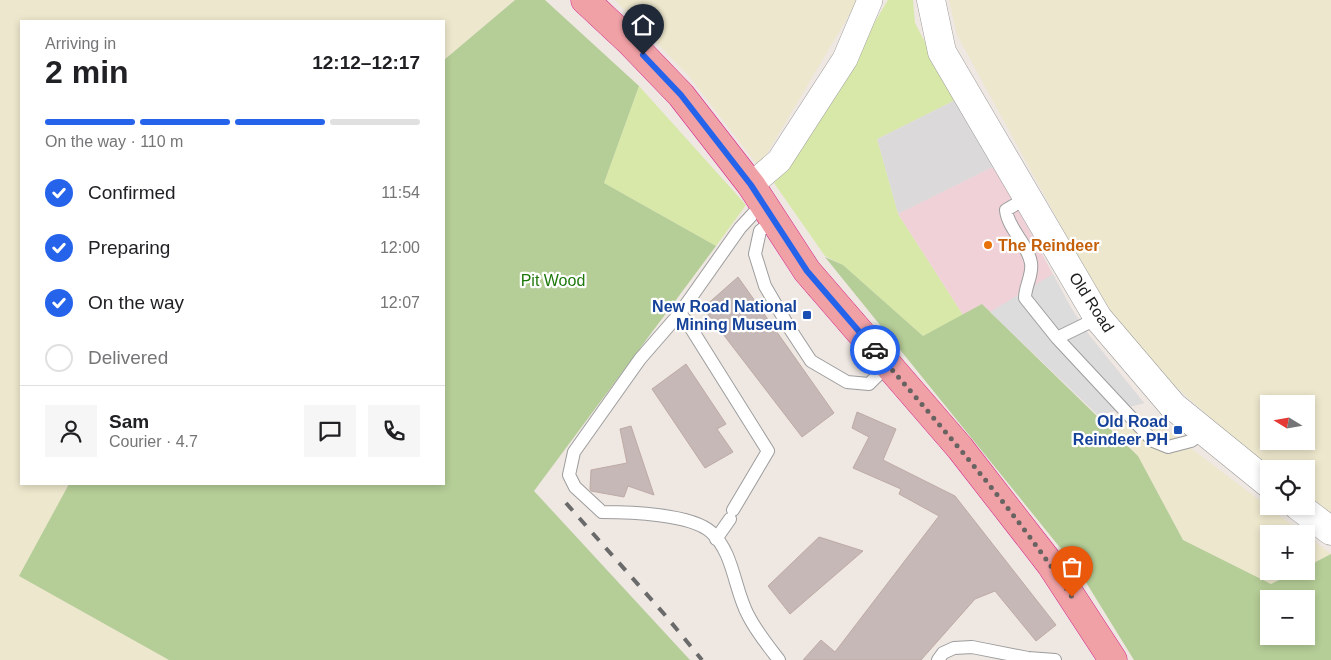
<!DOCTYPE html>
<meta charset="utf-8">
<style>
:root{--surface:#fff;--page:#f6f6f6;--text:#202124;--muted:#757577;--line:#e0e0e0;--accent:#2563eb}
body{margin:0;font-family:Arial,sans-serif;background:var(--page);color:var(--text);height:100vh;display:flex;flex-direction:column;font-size:19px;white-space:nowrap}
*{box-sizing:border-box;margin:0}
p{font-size:16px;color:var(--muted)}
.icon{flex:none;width:28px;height:28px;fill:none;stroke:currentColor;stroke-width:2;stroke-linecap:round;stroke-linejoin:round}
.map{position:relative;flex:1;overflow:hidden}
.drawer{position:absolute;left:20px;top:20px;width:425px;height:465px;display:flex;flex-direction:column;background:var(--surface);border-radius:0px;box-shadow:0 2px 8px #0003}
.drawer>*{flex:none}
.needle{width:32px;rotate:281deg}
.tools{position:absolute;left:1260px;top:395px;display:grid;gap:10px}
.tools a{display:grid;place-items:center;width:55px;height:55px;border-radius:0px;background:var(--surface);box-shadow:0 2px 8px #0003;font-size:25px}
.pin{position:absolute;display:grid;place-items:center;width:42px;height:42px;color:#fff;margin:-51px -21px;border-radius:50% 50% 50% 0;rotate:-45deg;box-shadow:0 0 5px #0007}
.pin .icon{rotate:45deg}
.courier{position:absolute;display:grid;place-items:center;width:50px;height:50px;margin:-25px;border:4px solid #2563eb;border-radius:50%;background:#fff;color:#222;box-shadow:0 1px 6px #0007}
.head em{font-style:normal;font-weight:800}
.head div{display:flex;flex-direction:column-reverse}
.head{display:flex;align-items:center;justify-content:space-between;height:85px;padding:0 25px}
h1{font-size:32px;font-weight:800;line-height:38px}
.bar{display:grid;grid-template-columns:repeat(4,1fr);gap:8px 5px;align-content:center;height:60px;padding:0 25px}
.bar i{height:6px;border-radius:4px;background:var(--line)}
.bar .selected{background:var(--accent)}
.bar p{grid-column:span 4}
.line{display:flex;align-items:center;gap:12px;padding:0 25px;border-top:1px solid var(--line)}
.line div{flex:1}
.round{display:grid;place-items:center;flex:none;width:52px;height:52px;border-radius:0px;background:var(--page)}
ol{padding:0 25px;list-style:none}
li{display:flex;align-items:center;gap:15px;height:55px}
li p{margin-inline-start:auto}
li .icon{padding:5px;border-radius:50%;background:var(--accent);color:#fff;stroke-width:4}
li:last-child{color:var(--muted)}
li i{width:28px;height:28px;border:2px solid var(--line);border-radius:50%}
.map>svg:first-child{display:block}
</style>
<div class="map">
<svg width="1331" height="660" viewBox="0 0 1331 660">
<rect width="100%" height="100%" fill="#eee7e2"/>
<path fill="#dbd9da" d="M955,100L995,166L898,214L877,139Z"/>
<path fill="#efd1d7" d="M995,166L1071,308L1089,335L1144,403L1098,415L982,304L963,315L898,214Z"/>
<path fill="#ede7cd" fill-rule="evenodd" d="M0,0H515L444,60V21H21V484H69L20,576L169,660H0Z
M615,0H858L759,167L688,75Z
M949,0H1331V516L1306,498V469L1269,470L1168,380L1109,314L957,35ZM1269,404H1306V441H1269Z
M1151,418L1304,534H1269V571H1297L1271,584L1183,540L1138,456L1107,426Z
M1306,535L1331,554L1306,567Z"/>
<path fill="#d8e8a8" d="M888,0H913L915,23L955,100L877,139L898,214L963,315L923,336L843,265L825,256L774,183L790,164Z
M639,86L746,205L716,246L604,183Z"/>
<path fill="#b5cd97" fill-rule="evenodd" d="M515,0H545L639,86L604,183L716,246L534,491L690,660H169L19,576L69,484H444V60Z
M825,257L843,265L923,336L982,304L1138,456L1183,540L1271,584L1297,571H1306V567L1331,554V660H1134L1079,571ZM1269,599H1306V636H1269Z"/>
<path fill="#dcdcdc" d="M1053,274L1071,308L1089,335L1144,403L1098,415L990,312Z"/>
<path fill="#c5b8b6" stroke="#bfaaa5" d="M738,277L834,413L802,437L703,308Z
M686,364L726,424L717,429L733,452L705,468L652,389Z
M857,412L896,429L883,460L955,496L1056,625L1036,641L995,591L975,599L921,660H803L821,640L835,652L939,516L899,494L901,489L853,468L869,437L852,428Z
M631,426L654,495L628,486L624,497L591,491L590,489L591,470L627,463L620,429Z
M819,537L863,551L790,614L768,586Z"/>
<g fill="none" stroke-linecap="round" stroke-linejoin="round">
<g stroke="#9d9d9d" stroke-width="14">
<path id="service" d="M1028,197L1006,210C1008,229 1028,244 1031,263C1033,275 1025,286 1025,298L1057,338L1098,318
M774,220L760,231L755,254L765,286L790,329L811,361L847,382L869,384L888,365
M680,313L640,359L574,452L569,475L575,487L602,512C629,512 691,514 711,532C734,553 734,589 748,615C756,631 768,646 779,660
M1057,338L1153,441L1168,447L1191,441L1204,432
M733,510L768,451L689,325L680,313L740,228L763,203
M716,539L730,519
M938,660L943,653L954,648L972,647L1028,658L1055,660"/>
</g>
<g stroke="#9d9d9d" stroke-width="26">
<path id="minor" d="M751,185L779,161L845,59L870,0"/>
</g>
<g stroke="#9d9d9d" stroke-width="29">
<path id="tertiary" d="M931,0L942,52L1098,318L1173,406L1269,484
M1298,506L1331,531"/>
</g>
<g stroke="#d6258f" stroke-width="29">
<path id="trunk" d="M585,0L630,42L681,95L751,185L807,271L960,448L1051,565L1113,660"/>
</g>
<use href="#service" stroke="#fff" stroke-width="12"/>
<use href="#minor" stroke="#fff" stroke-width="25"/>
<use href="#tertiary" stroke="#fff" stroke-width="28"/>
<use href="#trunk" stroke="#f0a1a6" stroke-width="28"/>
<path stroke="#6a6a6a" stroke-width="4" stroke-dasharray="10 10" stroke-linecap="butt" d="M566,503L665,615L702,660"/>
</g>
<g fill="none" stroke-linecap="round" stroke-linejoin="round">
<path stroke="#666361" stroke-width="5" stroke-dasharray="0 9" d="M875,350C944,430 1014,509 1072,597"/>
<path stroke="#2563eb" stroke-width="6" d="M643,55L681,95L751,185L807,271L875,350"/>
</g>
<circle fill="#e8710a" stroke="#fff" stroke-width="2" cx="988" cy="245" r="5"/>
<g fill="#1a4fb4" stroke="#fff" stroke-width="2">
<rect x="802" y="310" width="10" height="10" rx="2.5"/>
<rect x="1173" y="425" width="10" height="10" rx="2.5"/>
</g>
<g text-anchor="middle" stroke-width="4.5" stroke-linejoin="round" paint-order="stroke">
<g font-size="16" font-weight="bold" fill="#c56008" stroke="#fff" text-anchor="start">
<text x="998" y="251">The Reindeer</text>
</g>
<g font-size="16" fill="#1f790c" stroke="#fff">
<text x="553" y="286">Pit Wood</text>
</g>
<g font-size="16" fill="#1c1c1c" stroke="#fff">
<text transform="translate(1092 302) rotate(57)" y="6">Old Road</text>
</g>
<g font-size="16" font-weight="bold" fill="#164399" stroke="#fff" text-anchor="end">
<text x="797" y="312">New Road National<tspan x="797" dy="18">Mining Museum</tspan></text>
<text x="1168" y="427">Old Road<tspan x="1168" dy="18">Reindeer PH</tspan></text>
</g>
</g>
</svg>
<div class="tools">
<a><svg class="needle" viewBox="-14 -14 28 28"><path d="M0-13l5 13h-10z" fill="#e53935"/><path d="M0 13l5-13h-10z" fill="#757577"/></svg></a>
<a><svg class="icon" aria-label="locate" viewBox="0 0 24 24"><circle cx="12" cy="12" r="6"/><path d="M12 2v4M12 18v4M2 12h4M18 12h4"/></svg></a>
<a>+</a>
<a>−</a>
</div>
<div class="pin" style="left:1072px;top:597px;background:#ea580c"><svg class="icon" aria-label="bag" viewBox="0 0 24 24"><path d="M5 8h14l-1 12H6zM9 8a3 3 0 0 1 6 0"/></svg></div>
<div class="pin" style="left:643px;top:55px;background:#1f2937"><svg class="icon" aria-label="home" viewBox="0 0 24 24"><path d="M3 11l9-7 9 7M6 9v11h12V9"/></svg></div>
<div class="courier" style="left:875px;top:350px"><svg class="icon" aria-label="car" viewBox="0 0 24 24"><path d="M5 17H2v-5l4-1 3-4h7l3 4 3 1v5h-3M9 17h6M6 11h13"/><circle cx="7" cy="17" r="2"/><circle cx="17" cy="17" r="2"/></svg></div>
<section class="drawer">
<div class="head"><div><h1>2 min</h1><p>Arriving in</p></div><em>12:12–12:17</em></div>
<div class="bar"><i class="selected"></i><i class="selected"></i><i class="selected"></i><i></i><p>On the way · 110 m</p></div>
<ol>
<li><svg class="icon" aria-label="check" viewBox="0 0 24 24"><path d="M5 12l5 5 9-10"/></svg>Confirmed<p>11:54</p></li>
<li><svg class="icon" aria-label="check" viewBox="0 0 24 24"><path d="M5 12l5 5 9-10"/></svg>Preparing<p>12:00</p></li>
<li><svg class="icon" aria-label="check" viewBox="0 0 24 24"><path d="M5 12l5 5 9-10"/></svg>On the way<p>12:07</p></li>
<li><i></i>Delivered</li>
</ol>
<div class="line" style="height:90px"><a class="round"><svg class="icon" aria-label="person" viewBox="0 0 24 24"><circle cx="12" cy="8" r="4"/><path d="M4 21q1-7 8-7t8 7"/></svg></a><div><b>Sam</b><p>Courier · 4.7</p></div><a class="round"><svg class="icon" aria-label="chat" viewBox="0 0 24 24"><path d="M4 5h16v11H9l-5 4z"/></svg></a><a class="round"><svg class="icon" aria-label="phone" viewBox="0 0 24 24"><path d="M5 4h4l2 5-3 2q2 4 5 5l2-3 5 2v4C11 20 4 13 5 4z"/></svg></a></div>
</section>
</div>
